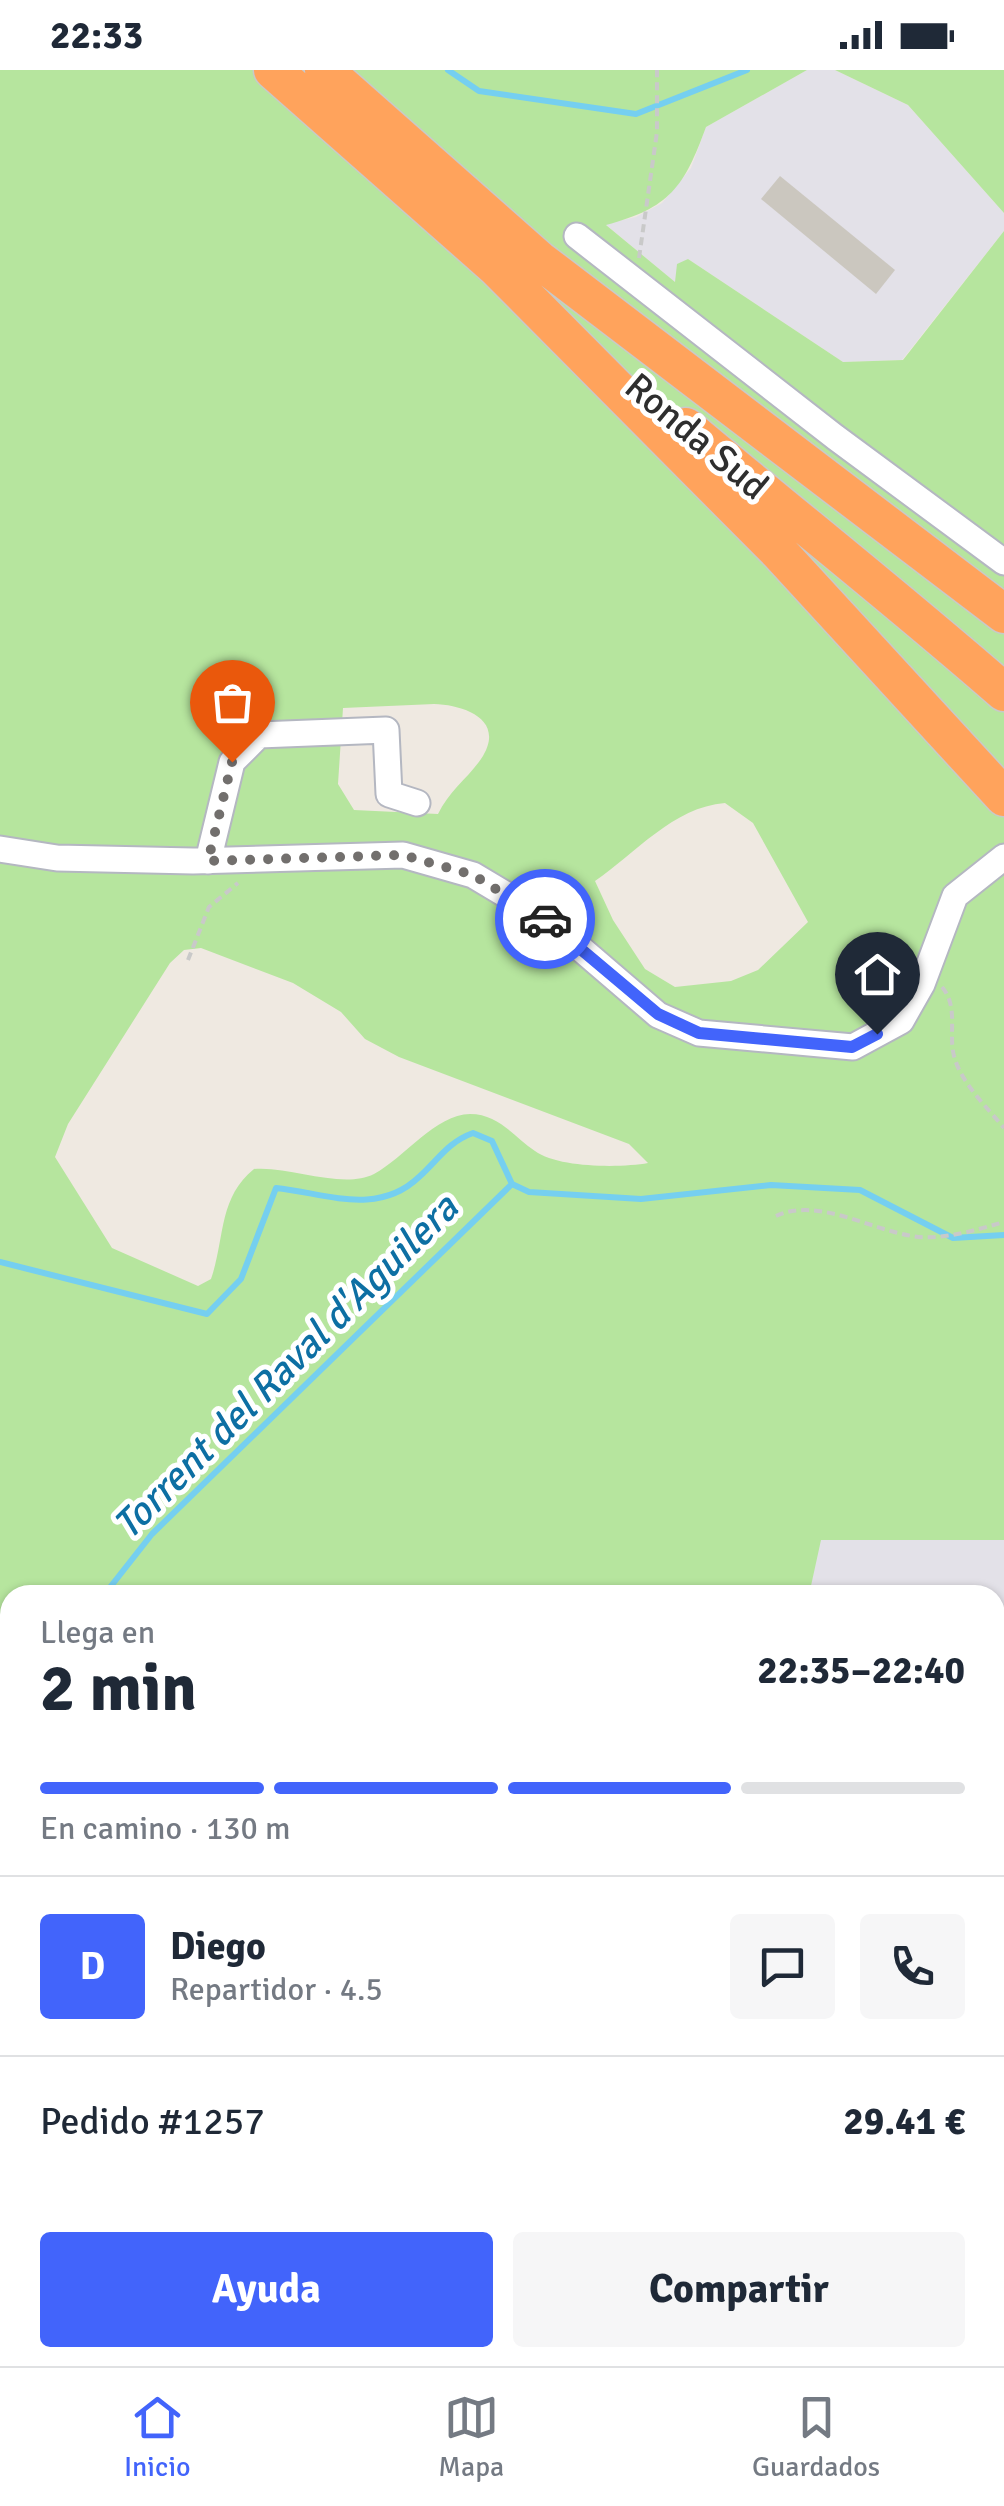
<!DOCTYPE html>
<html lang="es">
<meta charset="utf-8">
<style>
:root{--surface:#fff;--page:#f6f6f7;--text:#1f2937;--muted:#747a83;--line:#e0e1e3;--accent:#4264fb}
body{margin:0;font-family:Signika,sans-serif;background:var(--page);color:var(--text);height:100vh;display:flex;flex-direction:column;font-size:38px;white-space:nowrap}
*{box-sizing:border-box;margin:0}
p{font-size:32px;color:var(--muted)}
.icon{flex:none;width:55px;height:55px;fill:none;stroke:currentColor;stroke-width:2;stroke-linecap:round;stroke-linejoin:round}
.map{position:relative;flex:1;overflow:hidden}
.sheet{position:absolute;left:0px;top:1515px;width:1005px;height:782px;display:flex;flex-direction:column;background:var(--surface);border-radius:30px 30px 0 0;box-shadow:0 2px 8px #0004}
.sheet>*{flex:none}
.pin{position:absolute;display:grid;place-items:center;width:85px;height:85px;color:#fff;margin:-102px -42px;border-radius:50% 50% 50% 0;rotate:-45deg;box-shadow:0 0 10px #0007}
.pin .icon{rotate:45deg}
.courier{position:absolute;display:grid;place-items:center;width:100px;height:100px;margin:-50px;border:8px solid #4264fb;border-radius:50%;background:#fff;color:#222;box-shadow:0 2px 12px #0007}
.overview em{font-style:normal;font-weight:700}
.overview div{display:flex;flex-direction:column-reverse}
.overview{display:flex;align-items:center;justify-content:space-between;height:170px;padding:0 40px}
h1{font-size:65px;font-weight:700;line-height:75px}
.bar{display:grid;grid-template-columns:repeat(4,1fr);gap:15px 10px;align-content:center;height:120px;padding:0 40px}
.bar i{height:12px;border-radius:8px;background:var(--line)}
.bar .active{background:var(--accent)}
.bar p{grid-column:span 4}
.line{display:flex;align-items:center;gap:25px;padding:0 40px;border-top:2px solid var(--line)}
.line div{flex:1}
.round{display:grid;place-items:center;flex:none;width:105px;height:105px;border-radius:10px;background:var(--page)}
.action{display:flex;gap:20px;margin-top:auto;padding:20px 40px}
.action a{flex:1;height:115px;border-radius:10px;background:var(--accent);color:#fff;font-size:40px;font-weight:700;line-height:115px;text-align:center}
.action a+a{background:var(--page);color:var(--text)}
.status{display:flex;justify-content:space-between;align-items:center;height:70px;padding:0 50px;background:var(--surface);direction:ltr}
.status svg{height:28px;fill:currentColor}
.dock{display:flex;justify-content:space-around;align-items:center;height:140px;border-top:2px solid var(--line);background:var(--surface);font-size:28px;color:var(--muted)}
.dock a{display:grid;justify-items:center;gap:5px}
.dock .active{color:var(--accent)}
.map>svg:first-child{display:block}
</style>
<div class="status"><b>22:33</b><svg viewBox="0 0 49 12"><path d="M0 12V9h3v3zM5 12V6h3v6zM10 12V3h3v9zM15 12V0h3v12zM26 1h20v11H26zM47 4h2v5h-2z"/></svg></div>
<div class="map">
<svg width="1004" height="2296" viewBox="0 0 1004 2296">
<rect width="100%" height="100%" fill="#efe9e1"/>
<path fill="#e3e1e8" d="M807,0H835L908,35L1004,143V161L902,290L843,292L688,189L676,213L605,154L636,147L662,133L691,98L706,57Z
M820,1470H1004V2296H540L541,2288H995V1525H809Z"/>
<path fill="#b6e59e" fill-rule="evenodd" d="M0,0H807L706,57C684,117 670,138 606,155L675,212L677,194L688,189L843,292L903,290L1004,161V1470H821L809,1525H10V2288H541L540,2296H0ZM434,634C465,635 507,650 481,689C468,708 449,721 438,744L354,740L338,714L343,638ZM725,733L753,753L808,852L758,900L731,911L675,917L645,899L613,850L595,811C635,784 673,737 725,733ZM201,878L293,913L341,942L365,969L399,987L629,1074L648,1093C621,1098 558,1098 535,1081C514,1067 499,1044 470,1044C436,1044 404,1088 374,1104C342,1120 292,1096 254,1099C218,1128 225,1169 211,1209L198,1216L112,1178L55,1087L68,1054L170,893L184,880Z
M835,0H1004V143L908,35Z"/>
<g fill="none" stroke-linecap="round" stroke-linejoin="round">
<path stroke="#75cff0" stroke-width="6" d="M448,0L479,21L636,44L747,0
M512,1114L529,1122L641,1129L771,1115L860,1120L953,1168L1004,1165
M0,1192L207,1244L241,1209L276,1118C325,1123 377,1147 419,1107C438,1090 448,1072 473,1063L492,1071L512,1114
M104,1525L152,1464L512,1114
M0,1560L10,1565"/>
</g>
<path fill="#cbc7bf" d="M780,106L895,200L876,224L761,129Z"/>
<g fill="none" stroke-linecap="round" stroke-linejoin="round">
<g stroke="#b4b7c1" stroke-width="29">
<path id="minor" d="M577,166L835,367L1004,492
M0,779L57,788L193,791L403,785L473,805L545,848L658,945L699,963L853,977L901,951L922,914L955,826L1004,787
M208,791L232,692L259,665L386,660L389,724L417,733
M995,2233L1004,2165
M743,2296L744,2288
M948,2296L949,2288
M987,2296L988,2288"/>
</g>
<g stroke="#c9c9c9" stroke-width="41">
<path id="highway" d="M273,0L497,198L778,481L1004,727
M324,0L539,190L1004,544
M686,357C792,446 900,531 1004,622"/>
</g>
<path stroke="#c9c9c9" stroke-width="4" stroke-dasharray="8 5" stroke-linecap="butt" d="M639,188L657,62V0
M188,890L209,837L238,813
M942,917C959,937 948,963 954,986C961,1013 987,1037 1004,1058
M776,1146C817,1127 869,1159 912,1166C941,1171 976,1160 1004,1152
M493,2288L498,2296"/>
<use href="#minor" stroke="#fff" stroke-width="25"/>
<use href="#highway" stroke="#ffa35c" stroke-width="38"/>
</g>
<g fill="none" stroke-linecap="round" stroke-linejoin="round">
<path stroke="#726f6d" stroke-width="10" stroke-dasharray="0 18" d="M232,692L208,791L403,785L473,805L545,849"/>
<path stroke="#4264fb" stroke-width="12" d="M545,849L658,944L699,963L852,977L877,964"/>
</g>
<g text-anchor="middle" stroke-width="10" stroke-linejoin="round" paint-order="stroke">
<g font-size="38" fill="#2e2e2e" stroke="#fff">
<text transform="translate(697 366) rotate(40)" y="13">Ronda Sud</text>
</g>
<g font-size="40" font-style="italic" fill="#0d6fa3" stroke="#fff">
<text transform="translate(285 1296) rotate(-45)" y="14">Torrent del Raval d'Aguilera</text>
</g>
</g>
</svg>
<div class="pin" style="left:232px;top:692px;background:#ea580c"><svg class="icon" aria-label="bag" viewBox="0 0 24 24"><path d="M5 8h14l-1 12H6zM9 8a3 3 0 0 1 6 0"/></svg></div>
<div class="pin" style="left:877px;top:964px;background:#1f2937"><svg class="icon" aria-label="home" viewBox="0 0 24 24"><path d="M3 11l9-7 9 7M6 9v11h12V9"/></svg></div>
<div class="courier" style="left:545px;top:849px"><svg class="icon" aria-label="car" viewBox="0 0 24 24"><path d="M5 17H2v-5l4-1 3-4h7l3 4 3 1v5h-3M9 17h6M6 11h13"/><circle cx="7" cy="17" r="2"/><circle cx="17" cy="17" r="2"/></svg></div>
<section class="sheet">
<div class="overview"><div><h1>2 min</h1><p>Llega en</p></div><em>22:35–22:40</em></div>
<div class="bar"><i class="active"></i><i class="active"></i><i class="active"></i><i></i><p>En camino · 130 m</p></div>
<div class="line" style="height:180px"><b class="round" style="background:var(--accent);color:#fff">D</b><div><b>Diego</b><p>Repartidor · 4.5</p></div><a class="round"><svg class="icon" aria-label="chat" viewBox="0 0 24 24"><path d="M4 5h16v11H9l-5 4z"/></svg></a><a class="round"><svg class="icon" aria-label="phone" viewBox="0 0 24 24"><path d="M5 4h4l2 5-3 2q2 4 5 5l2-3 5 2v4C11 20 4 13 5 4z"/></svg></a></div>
<div class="line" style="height:130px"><div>Pedido #1257</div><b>29.41 €</b></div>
<div class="action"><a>Ayuda</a><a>Compartir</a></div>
</section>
</div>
<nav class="dock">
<a class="active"><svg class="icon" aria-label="home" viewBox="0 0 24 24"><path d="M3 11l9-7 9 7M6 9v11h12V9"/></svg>Inicio</a>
<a><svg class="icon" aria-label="map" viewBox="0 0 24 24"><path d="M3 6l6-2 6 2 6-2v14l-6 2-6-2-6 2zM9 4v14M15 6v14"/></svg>Mapa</a>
<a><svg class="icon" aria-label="saved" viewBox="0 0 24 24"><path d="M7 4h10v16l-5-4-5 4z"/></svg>Guardados</a>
</nav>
